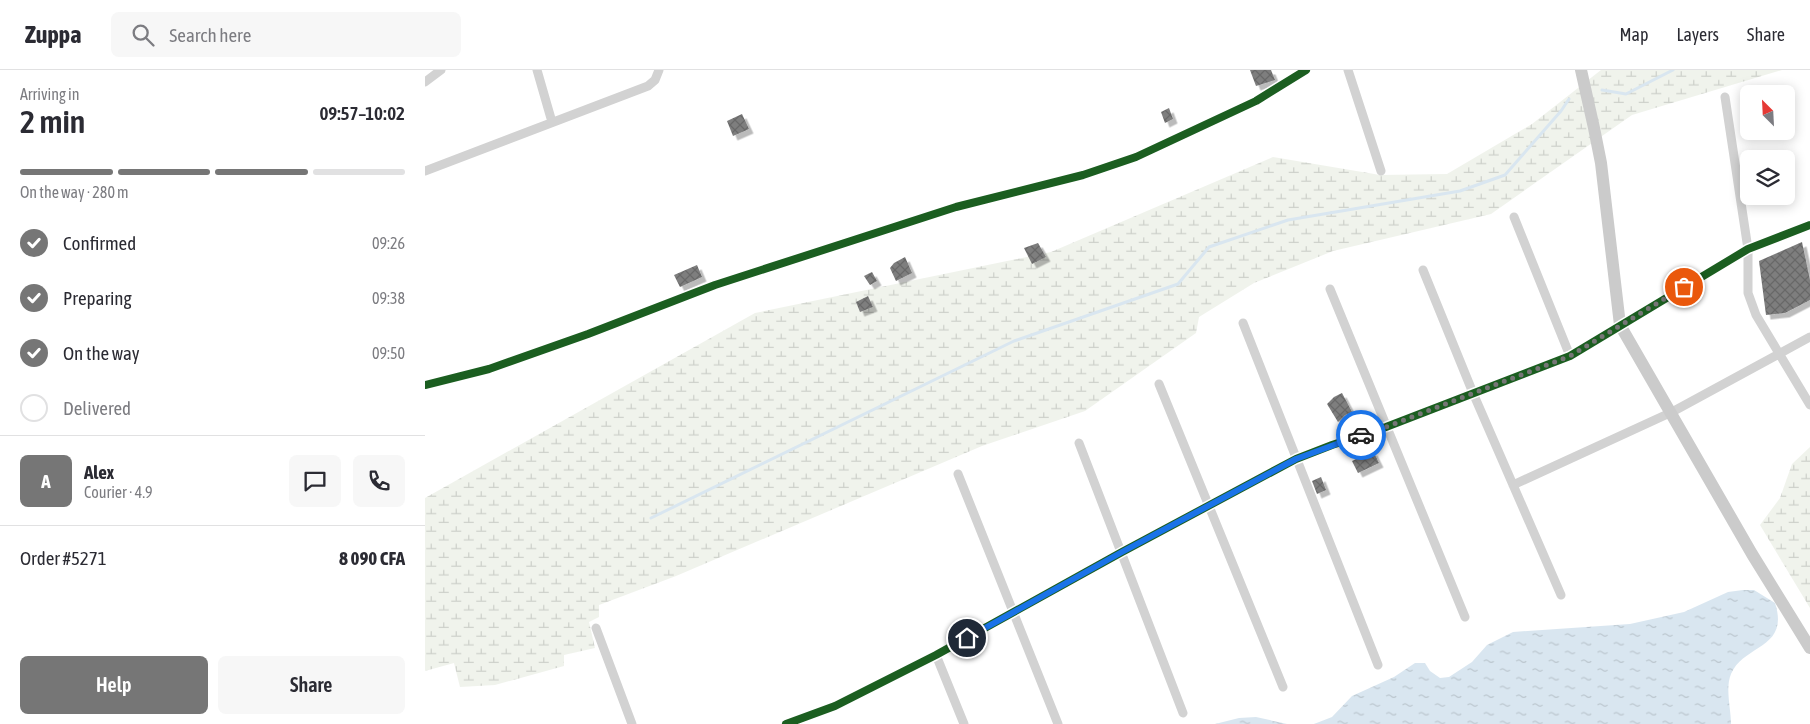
<!DOCTYPE html>
<meta charset="utf-8">
<style>
:root{--surface:#fff;--page:#f7f7f7;--text:#2b2b33;--muted:#7c7c81;--line:#e1e1e2;--accent:#767676}
body{margin:0;font-family:"Asap Condensed",sans-serif;background:var(--page);color:var(--text);height:100vh;display:flex;flex-direction:column;font-size:19px;white-space:nowrap}
*{box-sizing:border-box;margin:0}
p{font-size:16px;color:var(--muted)}
.icon{flex:none;width:28px;height:28px;fill:none;stroke:currentColor;stroke-width:2;stroke-linecap:round;stroke-linejoin:round}
.map{position:relative;flex:1;overflow:hidden}
.sheet{display:flex;flex-direction:column;background:var(--surface);width:425px}
.sheet>*{flex:none}
.needle{width:32px;rotate:336deg}
.fabs{position:absolute;left:1315px;top:15px;display:grid;gap:10px}
.fabs a{display:grid;place-items:center;width:55px;height:55px;border-radius:8px;background:var(--surface);box-shadow:0 2px 12px #0003;font-size:25px}
.pin{position:absolute;display:grid;place-items:center;width:42px;height:42px;color:#fff;margin:-21px;border:2px solid #fff;border-radius:50%;box-shadow:0 1px 5px #0007}
.courier{position:absolute;display:grid;place-items:center;width:50px;height:50px;margin:-25px;border:4px solid #1a73e8;border-radius:50%;background:#fff;color:#222;box-shadow:0 1px 6px #0007}
.head em{font-style:normal;font-weight:600}
.head div{display:flex;flex-direction:column-reverse}
.head{display:flex;align-items:center;justify-content:space-between;height:85px;padding:0 20px}
h1{font-size:32px;font-weight:600;line-height:38px}
.bar{display:grid;grid-template-columns:repeat(4,1fr);gap:8px 5px;align-content:center;height:60px;padding:0 20px}
.bar i{height:6px;border-radius:4px;background:var(--line)}
.bar .current{background:var(--accent)}
.bar p{grid-column:span 4}
.line{display:flex;align-items:center;gap:12px;padding:0 20px;border-top:1px solid var(--line)}
.line div{flex:1}
.round{display:grid;place-items:center;flex:none;width:52px;height:52px;border-radius:8px;background:var(--page)}
ol{padding:0 20px;list-style:none}
li{display:flex;align-items:center;gap:15px;height:55px}
li p{margin-inline-start:auto}
li .icon{padding:5px;border-radius:50%;background:var(--accent);color:#fff;stroke-width:4}
li:last-child{color:var(--muted)}
li i{width:28px;height:28px;border:2px solid var(--line);border-radius:50%}
.action{display:flex;gap:10px;margin-top:auto;padding:10px 20px}
.action a{flex:1;height:58px;border-radius:8px;background:var(--accent);color:#fff;font-size:20px;font-weight:600;line-height:58px;text-align:center}
.action a+a{background:var(--page);color:var(--text)}
header{display:flex;align-items:center;gap:30px;box-sizing:border-box;height:70px;padding:0 25px;background:var(--surface);border-bottom:1px solid var(--line)}
header strong{font-size:24px}
nav{display:flex;gap:28px;margin-inline-start:auto;font-size:18px}
.search{width:350px;height:45px;background:var(--page);display:flex;align-items:center;gap:12px;box-sizing:border-box;padding:0 18px;border-radius:8px;color:var(--muted);font-size:19px}
main{display:flex;flex:1;min-height:0}
.map>svg:first-child{display:block}
</style>
<header>
<strong>Zuppa</strong>
<div class="search"><svg class="icon" aria-label="search" viewBox="0 0 24 24"><circle cx="10" cy="10" r="6"/><path d="M15 15l6 6"/></svg>Search here</div>
<nav><a>Map</a><a>Layers</a><a>Share</a></nav>
</header>
<main>
<section class="sheet">
<div class="head"><div><h1>2 min</h1><p>Arriving in</p></div><em>09:57–10:02</em></div>
<div class="bar"><i class="current"></i><i class="current"></i><i class="current"></i><i></i><p>On the way · 280 m</p></div>
<ol>
<li><svg class="icon" aria-label="check" viewBox="0 0 24 24"><path d="M5 12l5 5 9-10"/></svg>Confirmed<p>09:26</p></li>
<li><svg class="icon" aria-label="check" viewBox="0 0 24 24"><path d="M5 12l5 5 9-10"/></svg>Preparing<p>09:38</p></li>
<li><svg class="icon" aria-label="check" viewBox="0 0 24 24"><path d="M5 12l5 5 9-10"/></svg>On the way<p>09:50</p></li>
<li><i></i>Delivered</li>
</ol>
<div class="line" style="height:90px"><b class="round" style="background:var(--accent);color:#fff">A</b><div><b>Alex</b><p>Courier · 4.9</p></div><a class="round"><svg class="icon" aria-label="chat" viewBox="0 0 24 24"><path d="M4 5h16v11H9l-5 4z"/></svg></a><a class="round"><svg class="icon" aria-label="phone" viewBox="0 0 24 24"><path d="M5 4h4l2 5-3 2q2 4 5 5l2-3 5 2v4C11 20 4 13 5 4z"/></svg></a></div>
<div class="line" style="height:65px"><div>Order #5271</div><b>8 090 CFA</b></div>
<div class="action"><a>Help</a><a>Share</a></div>
</section>
<div class="map">
<svg width="1385" height="654" viewBox="0 0 1385 654">
<defs>
<pattern id="wetland-marsh" width="20" height="14" patternUnits="userSpaceOnUse" patternTransform="scale(1.25)"><rect width="20" height="14" fill="#f0f3ec"/><path d="M1 5h8M5 5V1M11 12h8M15 12V8" fill="none" stroke="#ced1cb"/></pattern>
<pattern id="water-ripples" width="26" height="14" patternUnits="userSpaceOnUse" patternTransform="scale(1.25)"><rect width="26" height="14" fill="#d9e6f0"/><path d="M2 4q2-2 4 0t4 0M15 11q2-2 4 0t4 0" fill="none" stroke="#bbc6ce"/></pattern>
<pattern id="building-cross-hatch" width="8" height="8" patternUnits="userSpaceOnUse" patternTransform="scale(1.25)"><rect width="8" height="8" fill="#7e7e7e"/><path d="M0 0l8 8M0 8l8-8" fill="none" stroke="#686868"/></pattern>
<filter id="shadow"><feDropShadow dx="4.5" dy="4.5" stdDeviation="0" flood-color="#0004"/></filter>
</defs>
<rect width="100%" height="100%" fill="#fff"/>
<path fill="url(#wetland-marsh)" d="M1176,0H1357L1207,45L1066,144L908,181L829,213L774,247L771,263L660,341L557,376L251,506L174,535V547L164,552L170,578L139,585V596L70,615L35,617L29,593L0,601V428L330,243L626,182L848,87L955,105L1022,104L1107,54Z
M1385,377V538L1335,455L1355,428L1367,394Z"/>
<path fill="url(#water-ripples)" d="M1318,520H1329L1350,533C1365,579 1319,574 1306,604C1300,618 1306,639 1306,654H889L907,647L927,626L969,607L990,593H1000L1005,601L1015,608L1024,607L1047,592L1062,575L1088,562L1205,554L1259,542L1303,522Z
M831,647L862,654H790L814,648Z"/>
<g fill="none" stroke-linecap="round" stroke-linejoin="round">
<path stroke="#d9e6f0" stroke-width="3" d="M1177,20L1201,24L1248,0
M226,448L589,271L753,214L784,177L863,150L1035,121L1080,105L1136,41L1144,29"/>
</g>
<path fill="url(#building-cross-hatch)" filter="url(#shadow)" d="M825,0H846L850,10L831,16Z
M744,38L748,49L740,53L736,42Z
M317,44L324,59L308,66L302,51Z
M1377,172L1385,210V230L1360,243L1341,245L1334,191Z
M613,173L621,187L607,194L599,178Z
M480,187L487,203L471,211L465,198L469,193Z
M272,195L277,207L255,217L249,205Z
M447,202L452,211L445,215L439,206Z
M443,226L448,237L435,242L431,232Z
M917,323L927,342L920,345L913,352L902,334L909,327Z
M948,381L954,393L933,403L927,391Z
M896,407L901,420L892,424L887,411Z"/>
<g fill="none" stroke-linecap="round" stroke-linejoin="round">
<path stroke="#d2d2d2" stroke-width="9" d="M112,0L127,52
M923,0L956,101
M0,12L16,0
M1300,27L1323,179V223L1331,245L1385,335
M0,101L223,16L230,10L234,0
M1089,147L1145,286
M998,200L1048,323L1136,525
M905,219L1040,547
M818,253L953,595
M734,314L858,617
M0,315L64,299L163,264L290,215L531,137L658,105L711,87L831,31L881,0
M654,373L758,643
M533,404L633,654
M1088,415L1247,342L1385,267
M171,558L207,654
M511,585L539,654
M361,654L410,636L511,585L697,482L871,389L907,375L961,357L1145,286L1323,179L1385,155"/>
<path stroke="#cbcbcb" stroke-width="12" d="M1156,0L1169,58L1176,93L1195,255L1327,484L1385,578"/>
<g stroke="#fff" stroke-width="11">
<path id="cycleway" d="M0,315L64,299L163,264L290,215L531,137L658,105L711,87L831,31L881,0
M361,654L410,636L511,585L697,482L871,389L907,375L961,357L1145,286L1323,179L1385,155"/>
</g>
<use href="#cycleway" stroke="#1b5e20" stroke-width="8"/>
</g>
<g fill="none" stroke-linecap="round" stroke-linejoin="round">
<path stroke="#767676" stroke-width="5" stroke-dasharray="0 9" d="M936,365L961,357L1145,286L1259,217"/>
<path stroke="#1a73e8" stroke-width="6" d="M542,568L697,482L871,389L936,365"/>
</g>
</svg>
<div class="fabs">
<a><svg class="needle" viewBox="-14 -14 28 28"><path d="M0-13l5 13h-10z" fill="#e53935"/><path d="M0 13l5-13h-10z" fill="#7c7c81"/></svg></a>
<a><svg class="icon" aria-label="layers" viewBox="0 0 24 24"><path d="M12 4l9 5-9 5-9-5zM3 14l9 5 9-5"/></svg></a>
</div>
<div class="pin" style="left:1259px;top:217px;background:#ea580c"><svg class="icon" aria-label="bag" viewBox="0 0 24 24"><path d="M5 8h14l-1 12H6zM9 8a3 3 0 0 1 6 0"/></svg></div>
<div class="pin" style="left:542px;top:568px;background:#1f2937"><svg class="icon" aria-label="home" viewBox="0 0 24 24"><path d="M3 11l9-7 9 7M6 9v11h12V9"/></svg></div>
<div class="courier" style="left:936px;top:365px"><svg class="icon" aria-label="car" viewBox="0 0 24 24"><path d="M5 17H2v-5l4-1 3-4h7l3 4 3 1v5h-3M9 17h6M6 11h13"/><circle cx="7" cy="17" r="2"/><circle cx="17" cy="17" r="2"/></svg></div>
</div>
</main>
